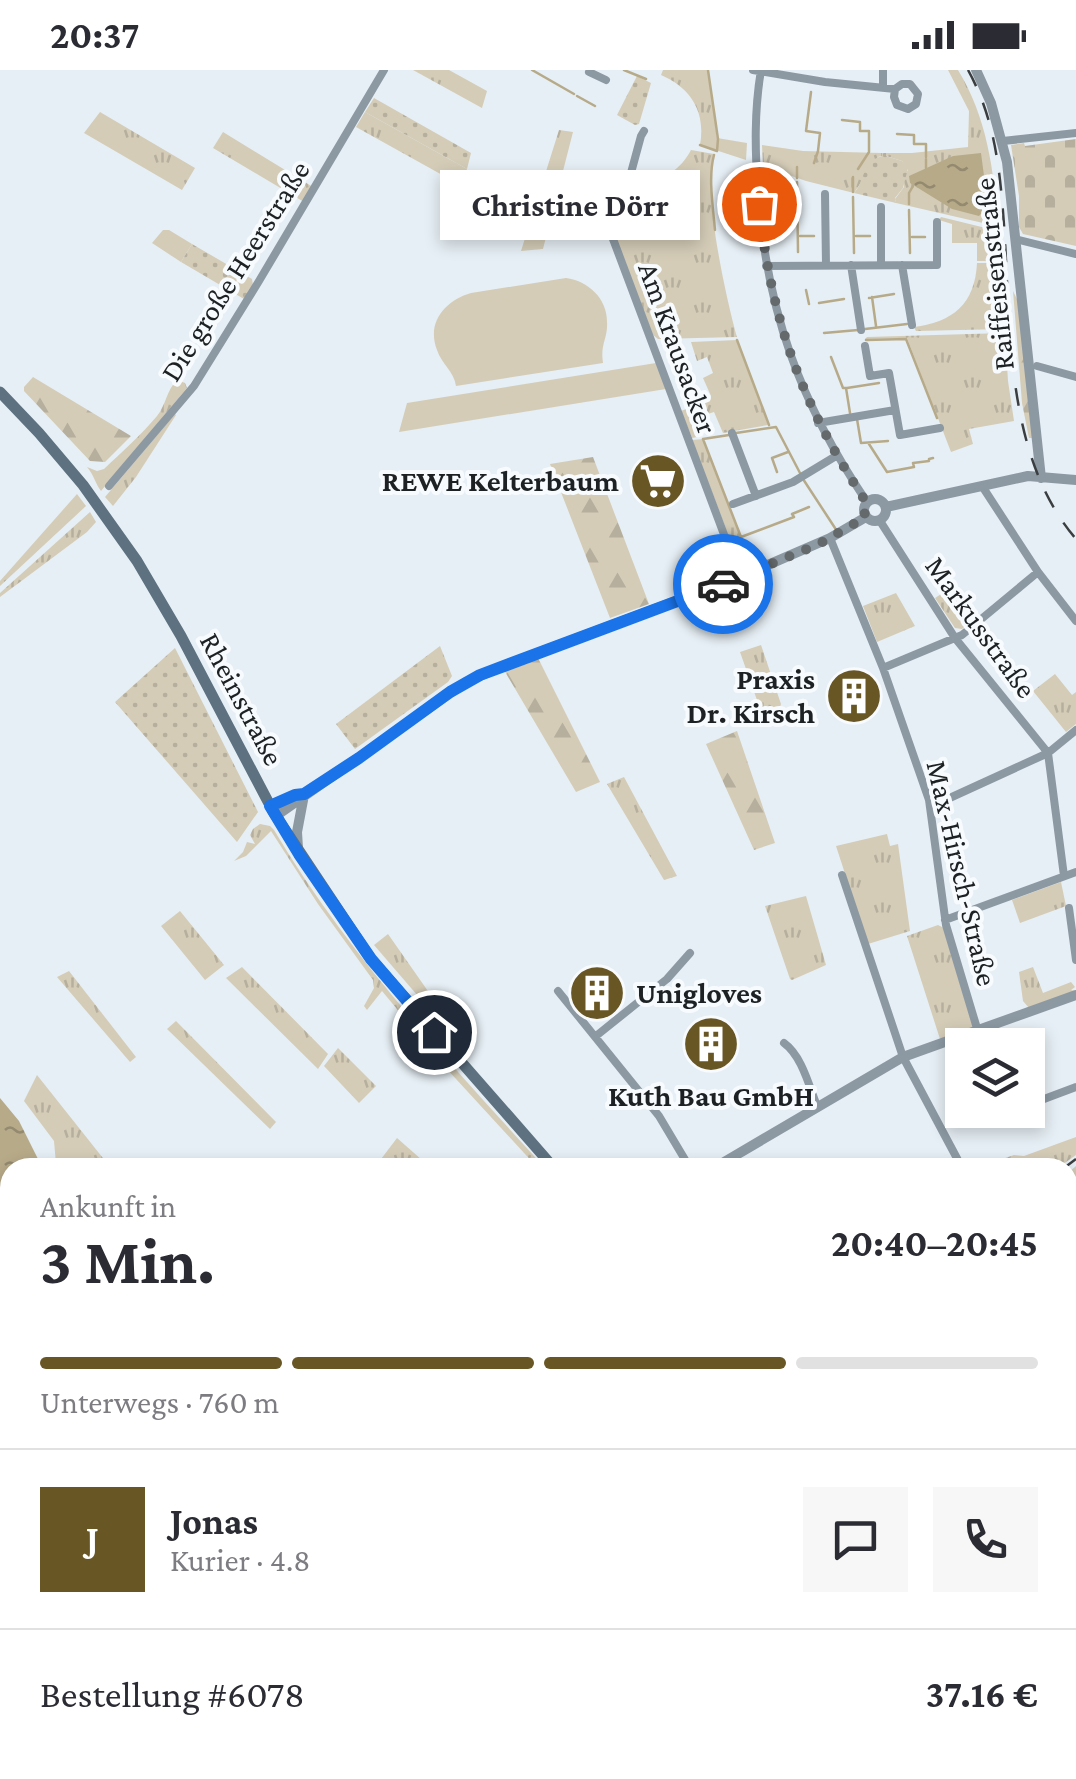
<!DOCTYPE html>
<html lang="de">
<meta charset="utf-8">
<style>
:root{--surface:#fff;--page:#f7f7f7;--text:#2b2b33;--muted:#7c7c81;--line:#e1e1e2;--accent:#685624}
body{margin:0;font-family:"Crimson Pro",serif;background:var(--page);color:var(--text);height:100vh;display:flex;flex-direction:column;font-size:38px;white-space:nowrap}
*{box-sizing:border-box;margin:0}
p{font-size:32px;color:var(--muted)}
.icon{flex:none;width:55px;height:55px;fill:none;stroke:currentColor;stroke-width:2;stroke-linecap:round;stroke-linejoin:round}
.map{position:relative;flex:1;overflow:hidden}
.sheet{position:absolute;left:0px;top:1088px;width:1078px;height:622px;display:flex;flex-direction:column;background:var(--surface);border-radius:30px 30px 0 0;box-shadow:0 5px 15px #0003}
.sheet>*{flex:none}
.fabs{position:absolute;left:945px;top:958px;display:grid;gap:20px}
.fabs a{display:grid;place-items:center;width:100px;height:100px;border-radius:0px;background:var(--surface);box-shadow:0 5px 15px #0003;font-size:50px}
.pin{position:absolute;display:grid;place-items:center;width:85px;height:85px;color:#fff;margin:-42px;border:5px solid #fff;border-radius:50%;box-shadow:0 2px 10px #0007}
.courier{position:absolute;display:grid;place-items:center;width:100px;height:100px;margin:-50px;border:8px solid #1a73e8;border-radius:50%;background:#fff;color:#222;box-shadow:0 2px 12px #0007}
.bubble{position:absolute;height:70px;border-radius:0px;background:var(--surface);box-shadow:0 5px 15px #0003;font-size:32px;font-weight:700;line-height:70px;text-align:center}
.headline em{font-style:normal;font-weight:700}
.headline div{display:flex;flex-direction:column-reverse}
.headline{display:flex;align-items:center;justify-content:space-between;height:170px;padding:0 40px}
h1{font-size:65px;font-weight:700;line-height:75px}
.bar{display:grid;grid-template-columns:repeat(4,1fr);gap:15px 10px;align-content:center;height:120px;padding:0 40px}
.bar i{height:12px;border-radius:8px;background:var(--line)}
.bar .active{background:var(--accent)}
.bar p{grid-column:span 4}
.line{display:flex;align-items:center;gap:25px;padding:0 40px;border-top:2px solid var(--line)}
.line div{flex:1}
.round{display:grid;place-items:center;flex:none;width:105px;height:105px;border-radius:0px;background:var(--page)}
.status{display:flex;justify-content:space-between;align-items:center;height:70px;padding:0 50px;background:var(--surface);direction:ltr}
.status svg{height:28px;fill:currentColor}
.map>svg:first-child{display:block}
</style>
<div class="status"><b>20:37</b><svg viewBox="0 0 49 12"><path d="M0 12V9h3v3zM5 12V6h3v6zM10 12V3h3v9zM15 12V0h3v12zM26 1h20v11H26zM47 4h2v5h-2z"/></svg></div>
<div class="map">
<svg width="1076" height="1709" viewBox="0 0 1076 1709">
<defs>
<pattern id="grass-tufts" width="24" height="20" patternUnits="userSpaceOnUse" patternTransform="scale(2.5)"><rect width="24" height="20" fill="#d4ccb7"/><path d="M3 7l-1-3M5 7V3M7 7l1-3M15 17l-1-3M17 17v-4M19 17l1-3" fill="none" stroke="#b6af9d"/></pattern>
<pattern id="forest-firs" width="22" height="20" patternUnits="userSpaceOnUse" patternTransform="scale(2.5)"><rect width="22" height="20" fill="#d4ccb7"/><path d="M5 1l3.5 6h-7zM16 11l3.5 6h-7z" fill="#b6af9d"/></pattern>
<pattern id="cemetery-stones" width="16" height="16" patternUnits="userSpaceOnUse" patternTransform="scale(2.5)"><rect width="16" height="16" fill="#d4ccb7"/><path d="M2 7V4a2 2 0 0 1 4 0v3zM10 15v-3a2 2 0 0 1 4 0v3z" fill="#b6af9d"/></pattern>
<pattern id="park-dots" width="8" height="8" patternUnits="userSpaceOnUse" patternTransform="scale(2.5)"><rect width="8" height="8" fill="#d4ccb7"/><path d="M2 2h.1M6 6h.1" fill="none" stroke="#b6af9d" stroke-width="1.8" stroke-linecap="round"/></pattern>
<pattern id="water-ripples" width="26" height="14" patternUnits="userSpaceOnUse" patternTransform="scale(2.5)"><rect width="26" height="14" fill="#b7aa89"/><path d="M2 4q2-2 4 0t4 0M15 11q2-2 4 0t4 0" fill="none" stroke="#948a70"/></pattern>
</defs>
<rect width="100%" height="100%" fill="#e6eff5"/>
<path fill="url(#grass-tufts)" d="M413,0H449L487,21L482,38Z
M663,0H708L717,68L747,73L746,90L700,75C706,42 691,18 661,5Z
M948,0H958C987,47 994,101 998,155L996,156L896,133L895,129L904,117V107L908,100L902,91L886,86V83H912L968,77L969,41Z
M100,42L195,98L182,120L84,63Z
M365,42L467,99L462,116L356,57Z
M559,60L573,62L543,179L521,181Z
M223,62L313,117L304,132L213,78Z
M762,75L803,81L882,83V86L878,87L854,123L806,111L763,96Z
M691,80L714,84C702,120 726,228 737,267L658,269L653,265L615,167L631,109C658,114 678,104 691,80Z
M941,147L998,161L1001,191H977V173H952V154L939,150Z
M163,160H169L192,174L181,192L152,173Z
M977,193H1001L1004,259L916,261L914,257C953,252 975,234 977,193Z
M1005,263L1008,311L1014,351L969,359L973,374L951,382L907,268L865,269L867,267Z
M737,270L768,355L723,363L714,342L695,348L702,366L692,368L681,341L709,330L711,326L703,308L713,303L707,287L697,291L691,272Z
M177,310L185,313L187,318L101,421C95,413 94,405 87,397L97,401L104,399C122,382 141,365 157,346C166,335 167,319 177,310Z
M175,344L176,345L136,407L113,436L105,427Z
M703,369L751,495L743,499L741,498L692,370Z
M77,424L86,436L0,516V511Z
M90,442L96,452L87,462L0,527V523Z
M955,515L976,547L962,559L955,558L935,528Z
M896,523L915,556L877,572L863,536Z
M761,575L781,634L779,640L763,647L740,582Z
M1055,604L1072,625L1076,622V654L1066,662L1033,621Z
M624,707L677,806L664,810L607,714Z
M260,754L270,756L274,760C348,885 447,990 544,1097H537L445,997L382,921L367,940L364,936L374,918L373,910L318,834L271,761L246,786L234,791L243,782L247,772L255,774L250,765L253,759Z
M887,764L890,776L898,774L910,861L868,874L836,776Z
M1061,812L1066,836L1020,853L1012,830Z
M806,826L826,895L792,910L790,909L765,836Z
M180,841L224,895L205,910L161,856Z
M938,855L944,858L973,957L940,969L907,866Z
M388,864L465,974L461,976L374,875Z
M242,897L328,984L318,999L226,908Z
M1033,897L1043,923L1071,912L1075,917L1071,920L1075,921L1029,938L1023,931L1019,902Z
M69,901L136,987L130,992L57,907Z
M176,951L276,1052L270,1059L167,959Z
M338,978L376,1016L359,1033L324,996Z
M37,1005L110,1097H58L56,1094L54,1071L24,1031Z
M1076,1067V1085L1059,1097H979L1014,1085L1024,1086Z
M397,1068L430,1097H375Z
M1076,1096V1178L1068,1192V1103Z
M1076,1199V1211L1071,1222L1076,1230V1307L1068,1291L1072,1278L1068,1274V1201L1071,1207Z"/>
<path fill="url(#forest-firs)" d="M1013,221L1019,233L1033,368H1029L1022,333Z
M33,307L131,366L105,392L90,391L24,321V317Z
M593,387L649,534L610,548L550,394Z
M538,588L600,712L576,722L504,600Z
M737,661L775,773L754,780L706,674Z"/>
<path fill="url(#cemetery-stones)" d="M1076,69V176L1023,164L1019,157V126L1011,75L1024,73L1025,76Z"/>
<path fill="url(#park-dots)" d="M637,6L651,13L639,54L635,55L617,45Z
M374,28L471,83L467,99L365,42Z
M882,83H886V86L902,91L908,98L903,118L895,128L896,133L854,123C866,110 861,92 882,86Z
M192,174L252,209L253,215L244,229L181,192Z
M440,576L452,606L448,612L355,679L336,654Z
M175,578L258,742L237,772L115,632Z
M0,1467L10,1477V1700H438L428,1709H0Z"/>
<path fill="#d4ccb7" d="M566,208C588,211 607,228 607,252C608,269 600,273 603,293L456,316C454,301 442,295 437,280C426,252 446,230 471,223Z
M656,293L666,319L399,362L407,333Z"/>
<path fill="url(#water-ripples)" d="M981,83L988,136L979,146L952,139L910,113L909,106L953,86Z
M0,1028L19,1051L40,1093L39,1097L10,1098V1138L0,1144Z
M0,1195L10,1206V1700H264L265,1709H0Z"/>
<g fill="none" stroke-linecap="round" stroke-linejoin="round">
<path stroke="#b7aa89" stroke-width="2.5" d="M532,0L574,24
M624,0L646,9
M811,22L806,61L820,63L818,81L814,93
M577,26L595,36
M842,50L860,52V61H869V82L858,99
M897,64L914,65V74H926V87
M700,75L717,81L718,69L708,0
M714,85C708,107 713,137 715,160
M926,98V89
M853,107V122
M797,108V97
M797,112L798,182
M853,127L854,183
M909,134V123L913,116
M909,140L910,183
M800,166H814
M856,166H870
M912,167H925
M806,220L809,234
M872,227L876,256
M869,228L894,224
M819,233L844,229
M865,259L907,254
M824,263L858,260
M737,270L769,355
M866,270L906,269L937,348
M831,287L843,318H846L850,343
M847,318L879,313
M857,349L861,373L888,371
M736,363L776,357L800,403
M729,365L703,369L741,467L794,447L792,444L809,437
M869,374L887,402L914,397L913,393L929,391V389L933,388
M777,402L772,388L788,382
M803,409L835,458"/>
<path stroke="#8c99a3" stroke-width="8" d="M753,0L825,12L895,19L902,14H910L918,24L916,34L908,39L897,35L894,27L895,19
M761,0C754,42 755,81 758,123C767,242 800,333 867,432
M589,2L606,10
M883,17V0
M644,61L641,66L613,169L740,507
M1003,71L1076,63
M825,124L826,195
M881,137V195
M1015,169L1076,184
M851,195L861,260
M902,195L912,255
M766,196L937,195V152
M865,276L870,306L889,303L900,365L940,358
M1037,296L1076,307
M818,353L895,340
M732,363L756,426
M109,416L194,316L259,211L384,0
M982,416L1038,502L1076,551
M733,434L793,412L836,386
M880,451L955,568L1048,683L1064,806
M830,468L883,598L929,730L946,855L982,975
M883,598L962,565L1038,502
M930,737L1048,683L1076,660
M842,805L903,987L960,1094L953,1098
M1069,838L1076,890
M945,850L1076,802
M558,921L659,1046L690,1098
M596,966L667,909L690,883
M784,973C802,986 809,1016 817,1036
M1028,1035L1076,1017
M1007,1040H1014
M1068,1452L1076,1466
M1068,1496L1076,1490
M1068,1607L1076,1600"/>
<path stroke="#8c99a3" stroke-width="10" d="M976,0L991,33L1007,92L1041,408
M864 440a11 11 0 1 1 22 0a11 11 0 1 1-22 0Z
M886,437L1028,406L1076,410
M270,736L304,724
M276,746L466,612L508,594L740,507L830,468L866,447
M298,778L297,762L304,725
M714,1098L903,987L1076,925
M1068,1654L1076,1663"/>
<path stroke="#5d7180" stroke-width="11" d="M0,322L39,363L83,415L137,491L181,566L274,743L371,889L554,1098
M1068,1397L1076,1389
M876,1709L878,1700"/>
<path stroke="#3a3e40" stroke-width="2.5" stroke-dasharray="18 18" stroke-linecap="butt" d="M968,0C995,49 1000,100 1004,155C1011,259 1005,386 1076,469
M1064,1098L1076,1089
M860,1700L861,1709"/>
</g>
<g fill="none" stroke-linecap="round" stroke-linejoin="round">
<path stroke="#64696c" stroke-width="10" stroke-dasharray="0 18" d="M723,514L819,474L866,447L863,439L866,432C802,335 771,251 759,134"/>
<path stroke="#1a73e8" stroke-width="12" d="M434,962L371,889L299,784L270,736L295,725L304,724L359,688L450,622L480,605L723,514"/>
</g>
<defs>
<g id="supermarket-disc" transform="scale(2.875)"><circle r="9.5" fill="#685624" stroke="#f8fbfe"/><path d="M-6-5.5h2.5l.6 2H6L4.5 2H-2.5L-4.4-4H-6ZM-1.5 3.2a1.3 1.3 0 1 0 .1 0ZM3 3.2a1.3 1.3 0 1 0 .1 0Z" fill="#fff"/></g>
<g id="building-disc" transform="scale(2.875)"><circle r="9.5" fill="#685624" stroke="#f8fbfe"/><path d="M-4-6H4V6H1V3H-1V6H-4ZM-2.5-4.3h1.7v1.8h-1.7ZM.8-4.3h1.7v1.8H.8ZM-2.5-1h1.7V.8h-1.7ZM.8-1h1.7V.8H.8Z" fill="#fff"/></g>
</defs>
<g fill-rule="evenodd">
<use href="#supermarket-disc" x="658" y="411"/>
<use href="#building-disc" x="854" y="626"/>
<use href="#building-disc" x="597" y="923"/>
<use href="#building-disc" x="711" y="974"/>
</g>
<g text-anchor="middle" stroke-width="8" stroke-linejoin="round" paint-order="stroke">
<g font-size="30" fill="#1e2123" stroke="#f8fbfe">
<text transform="translate(235 201) rotate(-58)" y="10">Die große Heerstraße</text>
<text transform="translate(994 204) rotate(-96)" y="10">Raiffeisenstraße</text>
<text transform="translate(678 278) rotate(70)" y="10">Am Krausacker</text>
<text transform="translate(981 557) rotate(54)" y="10">Markusstraße</text>
<text transform="translate(242 629) rotate(62)" y="10">Rheinstraße</text>
<text transform="translate(962 803) rotate(77)" y="10">Max-Hirsch-Straße</text>
</g>
<g font-size="30" font-weight="bold" fill="#1e2123" stroke="#f8fbfe" text-anchor="end">
<text x="619" y="421">REWE Kelterbaum</text>
<text x="815" y="619">Praxis<tspan x="815" dy="34">Dr. Kirsch</tspan></text>
<text x="636" y="933" text-anchor="start">Unigloves</text>
<text x="711" y="1036" text-anchor="middle">Kuth Bau GmbH</text>
</g>
</g>
</svg>
<div class="fabs">
<a><svg class="icon" aria-label="layers" viewBox="0 0 24 24"><path d="M12 4l9 5-9 5-9-5zM3 14l9 5 9-5"/></svg></a>
</div>
<div class="pin" style="left:759px;top:134px;background:#ea580c"><svg class="icon" aria-label="bag" viewBox="0 0 24 24"><path d="M5 8h14l-1 12H6zM9 8a3 3 0 0 1 6 0"/></svg></div>
<div class="pin" style="left:434px;top:962px;background:#1f2937"><svg class="icon" aria-label="home" viewBox="0 0 24 24"><path d="M3 11l9-7 9 7M6 9v11h12V9"/></svg></div>
<div class="courier" style="left:723px;top:514px"><svg class="icon" aria-label="car" viewBox="0 0 24 24"><path d="M5 17H2v-5l4-1 3-4h7l3 4 3 1v5h-3M9 17h6M6 11h13"/><circle cx="7" cy="17" r="2"/><circle cx="17" cy="17" r="2"/></svg></div>
<div class="bubble" style="left:440px;top:100px;width:260px">Christine Dörr</div>
<section class="sheet">
<div class="headline"><div><h1>3 Min.</h1><p>Ankunft in</p></div><em>20:40–20:45</em></div>
<div class="bar"><i class="active"></i><i class="active"></i><i class="active"></i><i></i><p>Unterwegs · 760 m</p></div>
<div class="line" style="height:180px"><b class="round" style="background:var(--accent);color:#fff">J</b><div><b>Jonas</b><p>Kurier · 4.8</p></div><a class="round"><svg class="icon" aria-label="chat" viewBox="0 0 24 24"><path d="M4 5h16v11H9l-5 4z"/></svg></a><a class="round"><svg class="icon" aria-label="phone" viewBox="0 0 24 24"><path d="M5 4h4l2 5-3 2q2 4 5 5l2-3 5 2v4C11 20 4 13 5 4z"/></svg></a></div>
<div class="line" style="height:130px"><div>Bestellung #6078</div><b>37.16 €</b></div>
</section>
</div>
